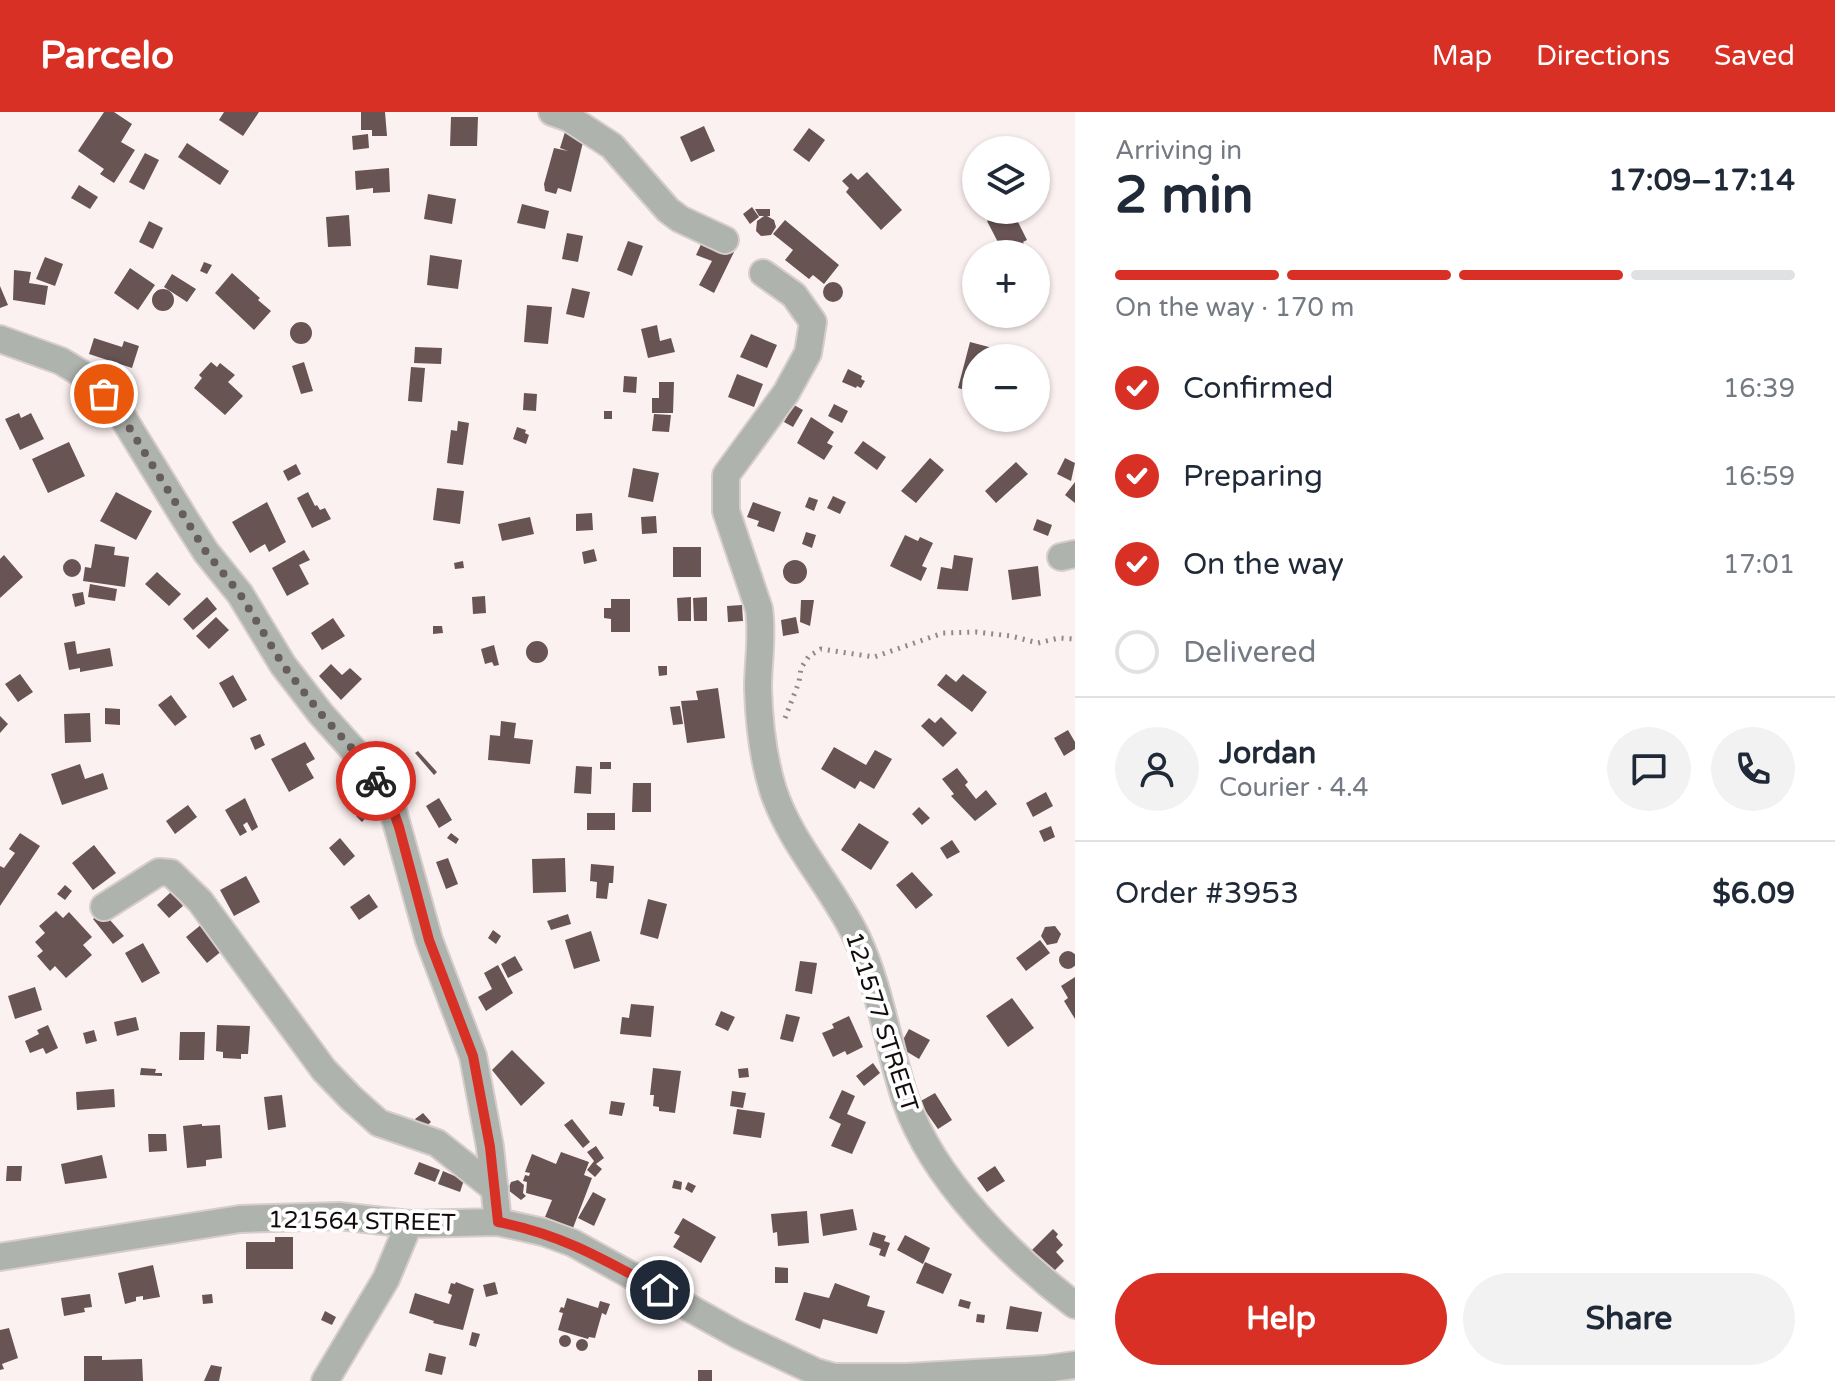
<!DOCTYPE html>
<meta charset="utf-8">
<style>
:root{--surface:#fff;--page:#f2f2f3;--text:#1f2937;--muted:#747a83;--line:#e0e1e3;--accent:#d93025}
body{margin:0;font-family:"Varela Round",sans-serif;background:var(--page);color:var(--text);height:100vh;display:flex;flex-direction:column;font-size:30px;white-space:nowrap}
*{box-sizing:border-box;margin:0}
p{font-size:26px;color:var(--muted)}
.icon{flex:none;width:44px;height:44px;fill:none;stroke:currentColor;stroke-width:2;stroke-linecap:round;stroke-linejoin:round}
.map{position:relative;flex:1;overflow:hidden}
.drawer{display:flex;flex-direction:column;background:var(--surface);width:760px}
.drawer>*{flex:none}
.tools{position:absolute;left:962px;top:24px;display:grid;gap:16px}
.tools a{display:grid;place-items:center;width:88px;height:88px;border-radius:50%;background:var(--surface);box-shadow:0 2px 6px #0004;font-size:40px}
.pin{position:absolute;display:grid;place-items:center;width:68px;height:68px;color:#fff;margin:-34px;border:4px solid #fff;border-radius:50%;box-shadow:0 2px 8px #0007}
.courier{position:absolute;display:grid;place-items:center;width:80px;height:80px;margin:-40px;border:6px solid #d93025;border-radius:50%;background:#fff;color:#222;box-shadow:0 2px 10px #0007}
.overview em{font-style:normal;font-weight:700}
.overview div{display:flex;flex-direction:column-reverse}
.overview{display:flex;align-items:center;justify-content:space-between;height:136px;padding:0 40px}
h1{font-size:52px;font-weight:700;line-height:60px}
.bar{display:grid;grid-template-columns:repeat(4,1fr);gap:12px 8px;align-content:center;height:96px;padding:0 40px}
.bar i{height:10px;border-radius:6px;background:var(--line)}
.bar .on{background:var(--accent)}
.bar p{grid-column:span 4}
.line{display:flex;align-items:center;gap:20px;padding:0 40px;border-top:2px solid var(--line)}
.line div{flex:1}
.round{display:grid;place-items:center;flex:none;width:84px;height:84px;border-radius:42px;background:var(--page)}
ol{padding:0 40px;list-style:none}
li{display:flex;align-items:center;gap:24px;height:88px}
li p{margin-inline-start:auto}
li .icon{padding:8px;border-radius:50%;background:var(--accent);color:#fff;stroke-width:4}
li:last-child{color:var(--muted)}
li i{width:44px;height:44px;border:4px solid var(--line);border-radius:50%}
.action{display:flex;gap:16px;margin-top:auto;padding:16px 40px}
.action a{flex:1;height:92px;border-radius:48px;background:var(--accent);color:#fff;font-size:32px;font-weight:700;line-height:92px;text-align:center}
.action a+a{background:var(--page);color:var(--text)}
header{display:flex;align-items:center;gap:48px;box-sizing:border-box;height:112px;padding:0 40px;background:var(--accent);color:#fff}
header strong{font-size:38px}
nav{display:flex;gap:44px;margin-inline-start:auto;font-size:28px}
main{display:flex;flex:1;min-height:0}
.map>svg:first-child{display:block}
</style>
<header>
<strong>Parcelo</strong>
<nav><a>Map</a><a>Directions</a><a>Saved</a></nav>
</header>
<main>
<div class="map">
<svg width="1075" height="1269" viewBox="0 0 1075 1269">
<rect width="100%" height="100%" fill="#fcf1f1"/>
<path fill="#695454" d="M104,0H114L132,12L121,30L135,38L114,71L100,62L104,57L78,39Z
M224,0H259L243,24L219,8Z
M361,0H385L387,24H372V18H361Z
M451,5H478L477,34H450Z
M704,14L715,39L691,50L680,25Z
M809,16L825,28L809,50L793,38Z
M565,20L584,26L571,80L558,76L556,82L545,79L544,72L554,36L568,39L560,36Z
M368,22L369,36L353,38L352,24Z
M187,31L229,59L220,73L178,45Z
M145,41L159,48L144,78L129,70Z
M389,56L390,80L373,81V76L356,78L355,59Z
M867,60L902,98L881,118L846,80L849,76L842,69L851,61L858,68Z
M79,73L98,85L90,97L71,86Z
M428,82L456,87L452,112L424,107Z
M522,92L549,99L545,117L517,111Z
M752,95L759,105L750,112L743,102Z
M755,97H770V104H767L774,108L776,115L771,123L761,124L756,119L757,109L764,104H759Z
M1009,98H1012L1027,128L1023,130L1029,142H988L1001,136L987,109Z
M349,103L351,134L328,135L326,105Z
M785,108L839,153L824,172L813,163L809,167L785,148L793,138L773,122Z
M149,109L163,116L153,137L139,130Z
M567,121L583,124L578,150L562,147Z
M703,128L716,131L734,140L714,181L699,173L712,149L696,143Z
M628,129L643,134L632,164L617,158Z
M430,143L462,148L458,177L427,173Z
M45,145L63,152L55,174L36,167Z
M204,150L212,153L207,162L200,159Z
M130,156L155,173L138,198L114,181Z
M14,158L31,160L29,171L48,174L45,193L13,188Z
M232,161L260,186L258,188L271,199L254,218L215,181Z
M172,162L196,177L187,190L164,175Z
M823 180a10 10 0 1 1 20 0a10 10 0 1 1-20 0Z
M0,174L8,193L0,196Z
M572,176L590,180L584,206L566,202Z
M152 188a11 11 0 1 1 22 0a11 11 0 1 1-22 0Z
M527,193L552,195L548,232L524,230Z
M290 221a11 11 0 1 1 22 0a11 11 0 1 1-22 0Z
M657,213L660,229L671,226L675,240L648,246L641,217Z
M751,222L777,233L767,256L740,245Z
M94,226L122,235L124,229L139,234L132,256L89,242Z
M970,230L1004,239L1002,246H976V281L958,276Z
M415,235L442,236L441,252L414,251Z
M211,250L217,255L220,251L235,263L228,270L243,284L225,303L194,276L202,266L199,263Z
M304,250L313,279L301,282L292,254Z
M411,255L425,256L422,290L408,289Z
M848,257L862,264L861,267L865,269L861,276L857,274L856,276L842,270Z
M737,262L763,272L754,295L728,285Z
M624,264L637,265L636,281L623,280Z
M659,270H674L673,301H652V286H659Z
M524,281L537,282L536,299L523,298Z
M834,292L848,299L842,311L828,304Z
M794,293L803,298L793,315L784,310Z
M604,299H612V307H604Z
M19,301L21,306L31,301L44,327L20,338L5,307Z
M654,302L671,303L669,320L652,319Z
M811,305L834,320L827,331L833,334L824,348L797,331Z
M458,309L469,311L463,353L447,351L451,318L457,319Z
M517,315L526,318L525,321L529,323L526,332L513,327Z
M863,329L886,345L877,358L854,341Z
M69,330L85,364L48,381L32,347Z
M930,346L944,358L916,391L901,379Z
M1065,346L1075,351L1071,369L1057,362Z
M1016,350L1028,362L996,391L985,379Z
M296,352L301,362L288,369L283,359Z
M633,356L659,361L653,390L628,385Z
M1075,370V391L1065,383Z
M437,376L464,379L460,412L433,408Z
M116,380L152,399L136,428L100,409Z
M308,380L315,394L317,393L320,398L325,396L331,407L312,416L297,386Z
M833,384L846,390L840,402L827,396Z
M809,385L818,388L814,399L805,395Z
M267,390L286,430L269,440L265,432L250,441L232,410Z
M753,390L781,400L774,420L757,414L759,409L747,405Z
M592,401L593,418L576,419V402Z
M656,404L657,421L642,422L641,405Z
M530,405L534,422L502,429L498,412Z
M1037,407L1052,413L1048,424L1033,418Z
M806,420L816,423L812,436L802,432Z
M905,423L918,429L920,425L933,431L922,454L927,456L921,469L890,454Z
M95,432L115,435L114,443L129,445L125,475L83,469L85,455L91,456Z
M673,435H701V465H673Z
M594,437L597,449L584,452L582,440Z
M304,438L310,448L299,453L309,472L287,484L272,456Z
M4,443L23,465L0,486V447Z
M954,443L973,446L968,479L937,477L941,455L952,457Z
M63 456a9 9 0 1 1 18 0a9 9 0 1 1-18 0Z
M783 460a12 12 0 1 1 24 0a12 12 0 1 1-24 0Z
M463,449L464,456L455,457L454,451Z
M1038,454L1041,484L1012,488L1008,458Z
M157,460L181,482L169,494L145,472Z
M90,472L117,477L115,489L88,485Z
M83,480L85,492L75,495L72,482Z
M485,484L486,501L473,502L472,485Z
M207,485L217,497L193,518L183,507Z
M691,485V509H678L677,486Z
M707,485V509H694L693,486Z
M611,487H630V520H611V507L604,506V496H611Z
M801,488H814L810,514L800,510Z
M742,493L743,509L728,510L727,494Z
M216,505L229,518L209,537L196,524Z
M796,505L799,521L783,524L781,508Z
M333,506L345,524L322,538L311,521Z
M433,514H442L443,521L433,522Z
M75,529L77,542L110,536L113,554L80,560V556L69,558L64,531Z
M526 540a11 11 0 1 1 22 0a11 11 0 1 1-22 0Z
M494,533L499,553L494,554L492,550L485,552L481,537Z
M331,552L342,563L350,556L362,567L341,588L319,564Z
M658,554H667V563L659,564Z
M20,562L33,580L18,590L5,572Z
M946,562L956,570L963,562L987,580L972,600L937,573Z
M233,563L247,588L233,596L219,571Z
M718,576L725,626L687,631L681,589L698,588L696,579Z
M171,583L187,605L175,614L158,593Z
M680,594L683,612L673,613L670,595Z
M105,596L120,597V613L105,612Z
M90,601L91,630L65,631L64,602Z
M0,604L8,612L0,621Z
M941,605L957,621L943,635L921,614L929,606L935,611Z
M501,609L516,611L514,626L533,628L530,652L488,648L490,623L500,624Z
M1068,618L1075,630V637L1064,644L1054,626Z
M260,622L265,633L255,638L250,626Z
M305,630L315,647L306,652L314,666L289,680L271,647Z
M834,635L866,653L875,638L892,647L874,677L860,669L855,677L821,657Z
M418,639L437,660L434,663L415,641Z
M600,650H611V657H600Z
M80,652L85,667L103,661L108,677L62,693L51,662Z
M576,654L592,655L591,682L574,681Z
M957,656L968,670L965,673L976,687L986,678L997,692L975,709L951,684L954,682L942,667Z
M633,671H651V700H632Z
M1046,680L1053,694L1033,705L1026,691Z
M245,686L258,715L252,719L247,710L243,713L247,720L240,724L225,698Z
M439,686L452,708L439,716L426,694Z
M367,692L373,698L362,710L356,704Z
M188,693L197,705L175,722L166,709Z
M919,695L930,706L922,713L912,702Z
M587,701H615V718H587Z
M859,711L889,730L871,758L841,738Z
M1051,714L1055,725L1044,730L1039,719Z
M20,721L40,734L0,794V754L4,756L15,741L9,737Z
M451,721L459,727L456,732L447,726Z
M340,726L355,744L344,754L329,736Z
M952,728L960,740L947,747L940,736Z
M94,733L116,761L93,778L72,751Z
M448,746L458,772L446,777L436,750Z
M565,746L566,780L533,781L532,747Z
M591,752L614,754L613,771H609L607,787L596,786L597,770L590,769Z
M912,760L933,783L916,797L896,773Z
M246,764L260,790L234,804L220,778Z
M65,773L72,779L65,788L57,782Z
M171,780L183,794L169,806L157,793Z
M369,782L378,795L359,808L350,795Z
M648,787L667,792L658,827L640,822Z
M56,799L63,806L69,800L92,825L83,833L92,843L66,866L55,854L50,859L37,844L43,839L35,830L45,821L39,814Z
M103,800L124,824L113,832L93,807Z
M568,802L571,812L551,818L547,809Z
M202,812L223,838L207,851L186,825Z
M1055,814L1061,822L1057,831L1047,833L1041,824L1045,815Z
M493,818L501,824L496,832L488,826Z
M591,819L600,849L574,857L565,828Z
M1040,828L1050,841L1026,859L1016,846Z
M143,831L160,861L142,871L125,841Z
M1059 848a9 9 0 1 1 18 0a9 9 0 1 1-18 0Z
M515,844L523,858L508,866L501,852Z
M800,849L817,851L812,882L795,879Z
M498,853L513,881L486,899L478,885L492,877L484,861Z
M1075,865V907L1064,889L1068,886L1061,874Z
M35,875L42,898L15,907L8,884Z
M1012,886L1034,916L1008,935L986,904Z
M631,892L654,894L651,925L620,922L622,905L629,906Z
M721,899L735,905L728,919L715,913Z
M786,902L800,905L793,930L780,927Z
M849,904L863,935L847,943L845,939L833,945L822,921L834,916L832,912Z
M136,905L139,918L117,924L114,910Z
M48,913L58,936L46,942L43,936L30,941L25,929L39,922L37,918Z
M217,913L250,914L248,942H241V947L223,946V940L216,939Z
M909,917L930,928L919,947L899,935Z
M94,918L97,929L86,932L83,921Z
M180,920H205L204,948H179Z
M512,938L545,971L521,994L492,958Z
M873,951L880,961L864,974L856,964Z
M141,956L156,957L155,961H162V964L140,963Z
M653,956L681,959L675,1001L659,999V995L653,994L654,983H650Z
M748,956L749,965L739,966L738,957Z
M114,977L115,995L77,998L76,980Z
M842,978L855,984L847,1002L866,1010L852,1042L831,1034L841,1012L829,1006Z
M732,979L746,981L743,996L730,994Z
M935,981L952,1008L938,1017L919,990Z
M282,983L286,1015L268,1018L264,985Z
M611,989L625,991L622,1004L609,1002Z
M737,997L765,1001L761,1026L733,1022Z
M423,1001L431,1010L423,1017L415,1007Z
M572,1007L590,1030L583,1036L564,1013Z
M202,1012V1014L220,1013L222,1046L206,1048V1054L187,1056L183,1014Z
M148,1022H166L167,1039L149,1040Z
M596,1034L604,1046L596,1052L602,1057L595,1065L587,1058L594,1049L587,1040Z
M561,1040L589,1050L584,1063L592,1066L573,1116L545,1105L552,1088L526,1081L527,1070L523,1069L525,1063L529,1064L530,1061L525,1060L532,1042L556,1052Z
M102,1043L107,1066L65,1072L61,1052Z
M419,1050L440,1058L435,1070L414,1062Z
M7,1054H22L21,1069H6Z
M995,1054L1005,1069L987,1080L977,1066Z
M443,1059L464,1068L460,1080L438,1072Z
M518,1068L524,1073L523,1081L526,1084L521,1088L508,1078L511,1070Z
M674,1068L682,1070L681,1078L672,1076Z
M688,1070L696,1074L692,1081L685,1077Z
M593,1080L606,1087L594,1114L578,1106Z
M853,1097L857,1118L823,1124L820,1102Z
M807,1099L809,1131L778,1134L777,1120L773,1121L771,1102Z
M683,1106L716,1125L701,1151L673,1135L680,1124L674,1121Z
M1053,1117L1058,1122L1056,1125L1063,1133L1056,1140L1064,1149L1050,1163L1029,1141Z
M873,1120L886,1124L884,1129L890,1131L885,1145L879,1143L881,1137L869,1133Z
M905,1123L930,1136L923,1152L897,1138Z
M275,1125H293V1157H246V1130H275Z
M925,1150L952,1162L943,1182L916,1171Z
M153,1153L160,1185L143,1188V1184L136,1185V1189L125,1192L118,1161Z
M775,1155L788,1156V1171H775Z
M456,1170L474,1177L463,1218L433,1211L434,1209L409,1201L415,1181L449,1192L452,1183L448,1181L451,1171L455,1172Z
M495,1170L498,1182L486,1185L483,1173Z
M835,1171L870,1184L867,1194L885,1199L877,1222L823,1207L820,1217L795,1208L804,1180L829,1186Z
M90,1182L92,1195L84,1196L85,1200L64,1204L61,1186Z
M212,1182L213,1191L203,1192L202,1183Z
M567,1186L598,1196L600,1189L610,1192L606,1203L602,1201L595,1226L589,1225L588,1227L558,1218L563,1201L559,1200L561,1195L564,1196Z
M960,1187L971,1190L969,1197L958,1194Z
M1010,1194L1042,1200L1038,1220L1006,1217Z
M325,1199L336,1205L332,1213L321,1208Z
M977,1202L985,1203L984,1211L976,1210Z
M9,1216L18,1246L2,1252L4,1257L0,1258V1218Z
M472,1220L480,1222L476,1235L469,1233Z
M559 1229a6 6 0 1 1 12 0a6 6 0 1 1-12 0Z
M576 1233a6 6 0 1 1 12 0a6 6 0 1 1-12 0Z
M429,1241L446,1245L442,1263L425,1259Z
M84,1244H102V1248L142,1247L143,1269H84Z
M211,1253L222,1255L219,1269H204Z
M698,1258H712V1269H698Z"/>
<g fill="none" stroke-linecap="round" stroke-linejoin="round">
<g stroke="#d7cdcd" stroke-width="30">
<path id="street" d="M552,0L569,6L612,34L668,98L680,107L725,128
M763,161L794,183L813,210L808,241L786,281L726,363V399L759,497C763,524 758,550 758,576C759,610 763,646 773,678C791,733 833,775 857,826C881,878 888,936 906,989C932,1066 1011,1145 1075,1193
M0,227L61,249L87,265L104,282L122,304L185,407L206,440L240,482L283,553L321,602L366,652L392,695L429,828L473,944L490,1035L498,1110
M1061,445L1075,442
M104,795L159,760L171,761L200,789L324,958L351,986L379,1011L437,1031L495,1077
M0,1145L240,1107L339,1104L409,1112L498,1110L543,1120L573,1131L738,1223L816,1260L834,1265H907L1045,1257L1075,1253
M325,1269L386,1167L409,1112"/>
</g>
<path stroke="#928888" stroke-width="5" stroke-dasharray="2 6" stroke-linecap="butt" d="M785,606L799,570L801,556L809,544L821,537L874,545L943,521L976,520L1011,524L1038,531L1059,526L1075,527"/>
<use href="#street" stroke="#aeb4ad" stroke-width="26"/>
</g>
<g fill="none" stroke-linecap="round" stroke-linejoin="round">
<path stroke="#665d5d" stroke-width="8" stroke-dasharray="0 14.4" d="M104,282L122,304L206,440L240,482L283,553L321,602L366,652L376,669"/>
<path stroke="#d93025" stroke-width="10" d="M376,669L392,695L399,715L429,828L473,944L490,1035L498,1110C561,1122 605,1148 660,1178"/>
</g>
<g text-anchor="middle" stroke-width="8" stroke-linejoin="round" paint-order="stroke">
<g font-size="24" fill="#150d0d" stroke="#fff">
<text transform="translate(882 910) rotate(72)" y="8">121577 STREET</text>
<text transform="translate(362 1109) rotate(1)" y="8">121564 STREET</text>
</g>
</g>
</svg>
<div class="tools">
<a><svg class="icon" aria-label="layers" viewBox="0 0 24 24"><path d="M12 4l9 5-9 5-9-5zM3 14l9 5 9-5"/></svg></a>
<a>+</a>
<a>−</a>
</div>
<div class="pin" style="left:104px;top:282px;background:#ea580c"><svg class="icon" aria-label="bag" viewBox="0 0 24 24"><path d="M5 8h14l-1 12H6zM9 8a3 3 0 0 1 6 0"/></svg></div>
<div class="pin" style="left:660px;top:1178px;background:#1f2937"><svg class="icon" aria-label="home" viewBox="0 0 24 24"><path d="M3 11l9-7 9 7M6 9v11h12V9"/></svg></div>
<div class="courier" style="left:376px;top:669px"><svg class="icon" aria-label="bike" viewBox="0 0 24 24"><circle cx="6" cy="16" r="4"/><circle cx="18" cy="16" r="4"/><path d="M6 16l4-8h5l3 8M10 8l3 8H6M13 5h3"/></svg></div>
</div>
<section class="drawer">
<div class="overview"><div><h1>2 min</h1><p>Arriving in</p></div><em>17:09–17:14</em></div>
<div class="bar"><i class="on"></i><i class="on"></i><i class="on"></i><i></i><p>On the way · 170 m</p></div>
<ol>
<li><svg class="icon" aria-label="check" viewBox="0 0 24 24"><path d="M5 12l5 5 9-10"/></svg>Confirmed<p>16:39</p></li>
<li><svg class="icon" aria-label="check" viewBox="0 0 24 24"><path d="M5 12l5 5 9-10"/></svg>Preparing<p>16:59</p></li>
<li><svg class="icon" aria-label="check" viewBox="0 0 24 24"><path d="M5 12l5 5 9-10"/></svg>On the way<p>17:01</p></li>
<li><i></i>Delivered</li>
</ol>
<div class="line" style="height:144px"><a class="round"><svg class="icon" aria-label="person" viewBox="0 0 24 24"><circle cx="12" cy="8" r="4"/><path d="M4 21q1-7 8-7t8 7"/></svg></a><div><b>Jordan</b><p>Courier · 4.4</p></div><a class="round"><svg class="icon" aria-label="chat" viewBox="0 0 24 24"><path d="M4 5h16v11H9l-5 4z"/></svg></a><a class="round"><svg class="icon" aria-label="phone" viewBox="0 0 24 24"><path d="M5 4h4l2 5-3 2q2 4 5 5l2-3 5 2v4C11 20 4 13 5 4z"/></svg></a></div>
<div class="line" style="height:104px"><div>Order #3953</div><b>$6.09</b></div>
<div class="action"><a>Help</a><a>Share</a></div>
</section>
</main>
